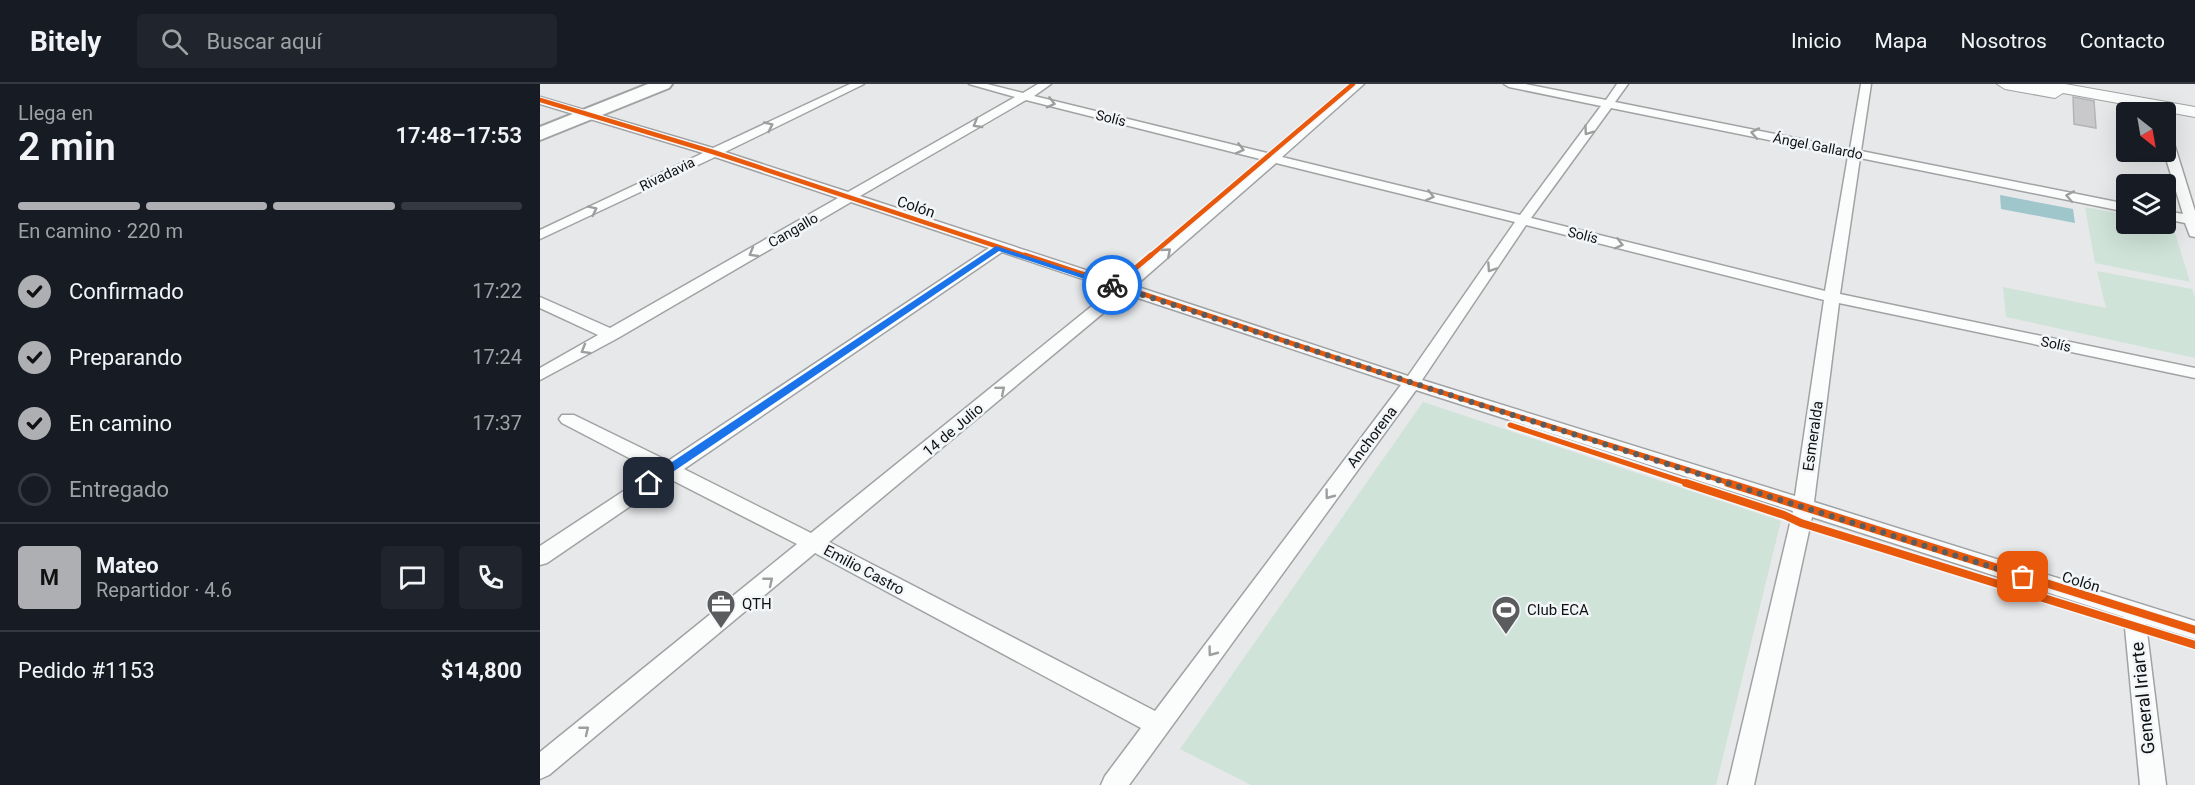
<!DOCTYPE html>
<html lang="es">
<meta charset="utf-8">
<style>
:root{--surface:#171b24;--page:#20242c;--text:#f1f3f6;--muted:#9ea1a6;--line:#363941;--accent:#aeafb2}
body{margin:0;font-family:Roboto,sans-serif;background:var(--page);color:var(--text);height:100vh;display:flex;flex-direction:column;font-size:22px;white-space:nowrap}
*{box-sizing:border-box;margin:0}
p{font-size:20px;color:var(--muted)}
.icon{flex:none;width:33px;height:33px;fill:none;stroke:currentColor;stroke-width:2;stroke-linecap:round;stroke-linejoin:round}
.map{position:relative;flex:1;overflow:hidden}
.panel{display:flex;flex-direction:column;background:var(--surface);width:540px}
.panel>*{flex:none}
.needle{width:39px;rotate:149deg}
.controls{position:absolute;left:1576px;top:18px;display:grid;gap:12px}
.controls a{display:grid;place-items:center;width:60px;height:60px;border-radius:6px;background:var(--surface);box-shadow:0 6px 24px #0002;font-size:30px}
.pin{position:absolute;display:grid;place-items:center;width:51px;height:51px;color:#fff;margin:-26px;border-radius:12px;box-shadow:0 3px 9px #0006}
.courier{position:absolute;display:grid;place-items:center;width:60px;height:60px;margin:-30px;border:4px solid #1a73e8;border-radius:50%;background:#fff;color:#222;box-shadow:0 2px 8px #0007}
.overview em{font-style:normal;font-weight:600}
.overview div{display:flex;flex-direction:column-reverse}
.overview{display:flex;align-items:center;justify-content:space-between;height:102px;padding:0 18px}
h1{font-size:39px;font-weight:600;line-height:45px}
.bar{display:grid;grid-template-columns:repeat(4,1fr);gap:9px 6px;align-content:center;height:72px;padding:0 18px}
.bar i{height:8px;border-radius:4px;background:var(--line)}
.bar .active{background:var(--accent)}
.bar p{grid-column:span 4}
.line{display:flex;align-items:center;gap:15px;padding:0 18px;border-top:2px solid var(--line)}
.line div{flex:1}
.round{display:grid;place-items:center;flex:none;width:63px;height:63px;border-radius:6px;background:var(--page)}
ol{padding:0 18px;list-style:none}
li{display:flex;align-items:center;gap:18px;height:66px}
li p{margin-inline-start:auto}
li .icon{padding:6px;border-radius:50%;background:var(--accent);color:#111;stroke-width:4}
li:last-child{color:var(--muted)}
li i{width:33px;height:33px;border:3px solid var(--line);border-radius:50%}
header{display:flex;align-items:center;gap:36px;box-sizing:border-box;height:84px;padding:0 30px;background:var(--surface);border-bottom:2px solid var(--line)}
header strong{font-size:28px}
nav{display:flex;gap:33px;margin-inline-start:auto;font-size:21px}
.search{width:420px;height:54px;background:var(--page);display:flex;align-items:center;gap:15px;box-sizing:border-box;padding:0 21px;border-radius:6px;color:var(--muted);font-size:22px}
main{display:flex;flex:1;min-height:0}
.map>svg:first-child{display:block}
</style>
<header>
<strong>Bitely</strong>
<div class="search"><svg class="icon" aria-label="search" viewBox="0 0 24 24"><circle cx="10" cy="10" r="6"/><path d="M15 15l6 6"/></svg>Buscar aquí</div>
<nav><a>Inicio</a><a>Mapa</a><a>Nosotros</a><a>Contacto</a></nav>
</header>
<main>
<section class="panel">
<div class="overview"><div><h1>2 min</h1><p>Llega en</p></div><em>17:48–17:53</em></div>
<div class="bar"><i class="active"></i><i class="active"></i><i class="active"></i><i></i><p>En camino · 220 m</p></div>
<ol>
<li><svg class="icon" aria-label="check" viewBox="0 0 24 24"><path d="M5 12l5 5 9-10"/></svg>Confirmado<p>17:22</p></li>
<li><svg class="icon" aria-label="check" viewBox="0 0 24 24"><path d="M5 12l5 5 9-10"/></svg>Preparando<p>17:24</p></li>
<li><svg class="icon" aria-label="check" viewBox="0 0 24 24"><path d="M5 12l5 5 9-10"/></svg>En camino<p>17:37</p></li>
<li><i></i>Entregado</li>
</ol>
<div class="line" style="height:108px"><b class="round" style="background:var(--accent);color:#111">M</b><div><b>Mateo</b><p>Repartidor · 4.6</p></div><a class="round"><svg class="icon" aria-label="chat" viewBox="0 0 24 24"><path d="M4 5h16v11H9l-5 4z"/></svg></a><a class="round"><svg class="icon" aria-label="phone" viewBox="0 0 24 24"><path d="M5 4h4l2 5-3 2q2 4 5 5l2-3 5 2v4C11 20 4 13 5 4z"/></svg></a></div>
<div class="line" style="height:78px"><div>Pedido #1153</div><b>$14,800</b></div>
</section>
<div class="map">
<svg width="1655" height="701" viewBox="0 0 1655 701">
<rect width="100%" height="100%" fill="#e7e8ea"/>
<path fill="#cfe3d8" d="M1545,123L1587,131V140L1632,139L1650,198L1555,179Z
M1557,187L1652,205L1655,213V274L1466,233L1463,203L1566,224Z
M883,318L1241,437L1176,701H711L640,665Z"/>
<path fill="#9fc6ca" d="M1460,111L1533,125L1535,139L1461,125Z"/>
<path fill="#c9c9cb" stroke="#b3b4b6" stroke-width="1.5" d="M1533,13L1554,17L1556,44L1534,40Z"/>
<g fill="none" stroke-linecap="round" stroke-linejoin="round">
<g stroke="#a1a2a3" stroke-width="3">
<path id="minor" d="M310,0H324L185,68L308,108L475,13L429,0H447L483,9L498,0H511L494,12L731,70L813,0H824L742,73L980,131L1061,22L969,3L964,0H985L1066,16L1077,0H1088L1075,18L1310,65L1321,0H1331L1321,67L1587,120V128L1320,74L1300,210L1655,284V294L1299,219L1274,418L1655,537V555L1606,540L1626,701H1600L1584,533L1272,433L1214,701H1188L1253,427L876,306L589,701H561L565,692L601,644L275,469L9,691L0,695V668L257,460L130,395L7,479L0,481V462L114,387L22,339L19,335L22,331H34L128,377L449,164L311,118L78,254L0,296V284L58,251L0,224V213L70,244L298,114L175,73L0,155V146L163,69L0,20V13L173,64ZM486,16L724,76L582,198L320,112ZM1071,24L1308,72L1285,207L991,134ZM736,79L975,138L868,292L595,202ZM986,141L1284,216L1255,412L882,296ZM462,168L573,205L271,449L144,385ZM586,210L861,301L615,627L289,458Z
M1626,49L1632,53L1655,127V153L1650,152L1645,139L1626,135V127L1643,130L1624,68Z"/>
</g>
<g stroke="#a1a2a3" stroke-width="2">
<path id="secondary" d="M1457,0H1525L1655,23V33L1523,9L1515,14L1465,5Z"/>
</g>
<g stroke="#a1a2a3" stroke-width="4">
<path id="primary" d="M108,0H132L129,4L0,56V43Z"/>
</g>
<use href="#minor" fill="#fbfcfc" fill-rule="evenodd"/>
<use href="#secondary" fill="#fbfcfc" fill-rule="evenodd"/>
<use href="#primary" fill="#fbfcfc" fill-rule="evenodd"/>
<g stroke="#f3f6f9" stroke-width="7">
<path id="cycleway-far2" d="M0,16L173,68L489,173
M609,173L813,0"/>
</g>
<g stroke="#f3f6f9" stroke-width="9">
<path id="cycleway-far1" d="M485,171L872,299L1193,400
M567,208L611,171
M970,341L1150,400"/>
</g>
<g stroke="#f3f6f9" stroke-width="11">
<path id="cycleway" d="M1146,399L1244,431L1261,439L1655,561
M1188,399L1655,546"/>
</g>
<use href="#cycleway-far2" stroke="#e8590c" stroke-width="4.5"/>
<use href="#cycleway-far1" stroke="#e8590c" stroke-width="5"/>
<use href="#cycleway" stroke="#e8590c" stroke-width="8"/>
</g>
<defs><path id="oneway-chevron" d="M-2-3.5L2.5 0L-2 3.5" fill="none" stroke-width="1.6" stroke-linecap="round" stroke-linejoin="round" transform="scale(1.5)"/></defs>
<g stroke="#9d9e9e">
<use href="#oneway-chevron" transform="translate(511 19) rotate(14)"/>
<use href="#oneway-chevron" transform="translate(437 40) rotate(150)"/>
<use href="#oneway-chevron" transform="translate(229 42) rotate(-25)"/>
<use href="#oneway-chevron" transform="translate(1048 47) rotate(126)"/>
<use href="#oneway-chevron" transform="translate(1215 49) rotate(-169)"/>
<use href="#oneway-chevron" transform="translate(700 65) rotate(14)"/>
<use href="#oneway-chevron" transform="translate(890 112) rotate(14)"/>
<use href="#oneway-chevron" transform="translate(1530 112) rotate(-169)"/>
<use href="#oneway-chevron" transform="translate(53 126) rotate(-26)"/>
<use href="#oneway-chevron" transform="translate(1079 160) rotate(14)"/>
<use href="#oneway-chevron" transform="translate(627 168) rotate(-41)"/>
<use href="#oneway-chevron" transform="translate(213 169) rotate(150)"/>
<use href="#oneway-chevron" transform="translate(951 184) rotate(124)"/>
<use href="#oneway-chevron" transform="translate(45 266) rotate(150)"/>
<use href="#oneway-chevron" transform="translate(461 306) rotate(-40)"/>
<use href="#oneway-chevron" transform="translate(789 411) rotate(127)"/>
<use href="#oneway-chevron" transform="translate(229 497) rotate(-39)"/>
<use href="#oneway-chevron" transform="translate(672 568) rotate(127)"/>
<use href="#oneway-chevron" transform="translate(45 646) rotate(-39)"/>
</g>
<path fill="#1a73e8" d="M456,162L576,201L569,203L459,167L112,402H105V396Z"/>
<g fill="none" stroke-linecap="round" stroke-linejoin="round">
<path stroke="#5b5c5e" stroke-width="6" stroke-dasharray="0 10.8" d="M572,201L916,313L1483,493"/>
</g>
<defs>
<g id="office-pin" transform="scale(1.5)"><path d="M0 17L-7.5 6A9.5 9.5 0 1 1 7.5 6Z" fill="#5b5c5e" stroke="#f3f6f9"/><path d="M-6-3h4V-5.5h4V-3h4V5H-6ZM-1-4.5V-3h2v-1.5ZM-6 0V1H6V0Z" fill="#fff"/></g>
<g id="stadium-pin" transform="scale(1.5)"><path d="M0 17L-7.5 6A9.5 9.5 0 1 1 7.5 6Z" fill="#5b5c5e" stroke="#f3f6f9"/><path d="M0-5a6.5 5 0 1 0 0 10a6.5 5 0 1 0 0-10ZM-3.5-1.8h7v3.6h-7Z" fill="#fff"/></g>
</defs>
<g fill-rule="evenodd">
<use href="#office-pin" x="181" y="520"/>
<use href="#stadium-pin" x="966" y="526"/>
</g>
<g text-anchor="middle" stroke-width="5" stroke-linejoin="round" paint-order="stroke">
<g font-size="14" fill="#101112" stroke="#f3f6f9">
<text transform="translate(571 34) rotate(14)" y="5">Solís</text>
<text transform="translate(1278 62) rotate(11)" y="5">Ángel Gallardo</text>
<text transform="translate(127 90) rotate(-26)" y="5">Rivadavia</text>
<text transform="translate(253 146) rotate(-30)" y="5">Cangallo</text>
<text transform="translate(1043 151) rotate(14)" y="5">Solís</text>
<text transform="translate(1516 260) rotate(12)" y="5">Solís</text>
</g>
<g font-size="15" fill="#101112" stroke="#f3f6f9">
<text transform="translate(376 123) rotate(19)" y="5">Colón</text>
<text transform="translate(413 346) rotate(-40)" y="5">14 de Julio</text>
<text transform="translate(1273 352) rotate(-82)" y="5">Esmeralda</text>
<text transform="translate(832 353) rotate(-53)" y="5">Anchorena</text>
<text transform="translate(324 486) rotate(28)" y="5">Emilio Castro</text>
<text transform="translate(1541 498) rotate(17)" y="5">Colón</text>
</g>
<g font-size="15" fill="#101112" stroke="#f3f6f9" text-anchor="start">
<text x="202" y="525">QTH</text>
<text x="987" y="531">Club ECA</text>
</g>
<g font-size="18" fill="#101112" stroke="#f3f6f9">
<text transform="translate(1603 614) rotate(-96)" y="6">General Iriarte</text>
</g>
</g>
</svg>
<div class="controls">
<a><svg class="needle" viewBox="-14 -14 28 28"><path d="M0-13l5 13h-10z" fill="#e53935"/><path d="M0 13l5-13h-10z" fill="#9ea1a6"/></svg></a>
<a><svg class="icon" aria-label="layers" viewBox="0 0 24 24"><path d="M12 4l9 5-9 5-9-5zM3 14l9 5 9-5"/></svg></a>
</div>
<div class="pin" style="left:1483px;top:493px;background:#ea580c"><svg class="icon" aria-label="bag" viewBox="0 0 24 24"><path d="M5 8h14l-1 12H6zM9 8a3 3 0 0 1 6 0"/></svg></div>
<div class="pin" style="left:109px;top:399px;background:#1f2937"><svg class="icon" aria-label="home" viewBox="0 0 24 24"><path d="M3 11l9-7 9 7M6 9v11h12V9"/></svg></div>
<div class="courier" style="left:572px;top:201px"><svg class="icon" aria-label="bike" viewBox="0 0 24 24"><circle cx="6" cy="16" r="4"/><circle cx="18" cy="16" r="4"/><path d="M6 16l4-8h5l3 8M10 8l3 8H6M13 5h3"/></svg></div>
</div>
</main>
